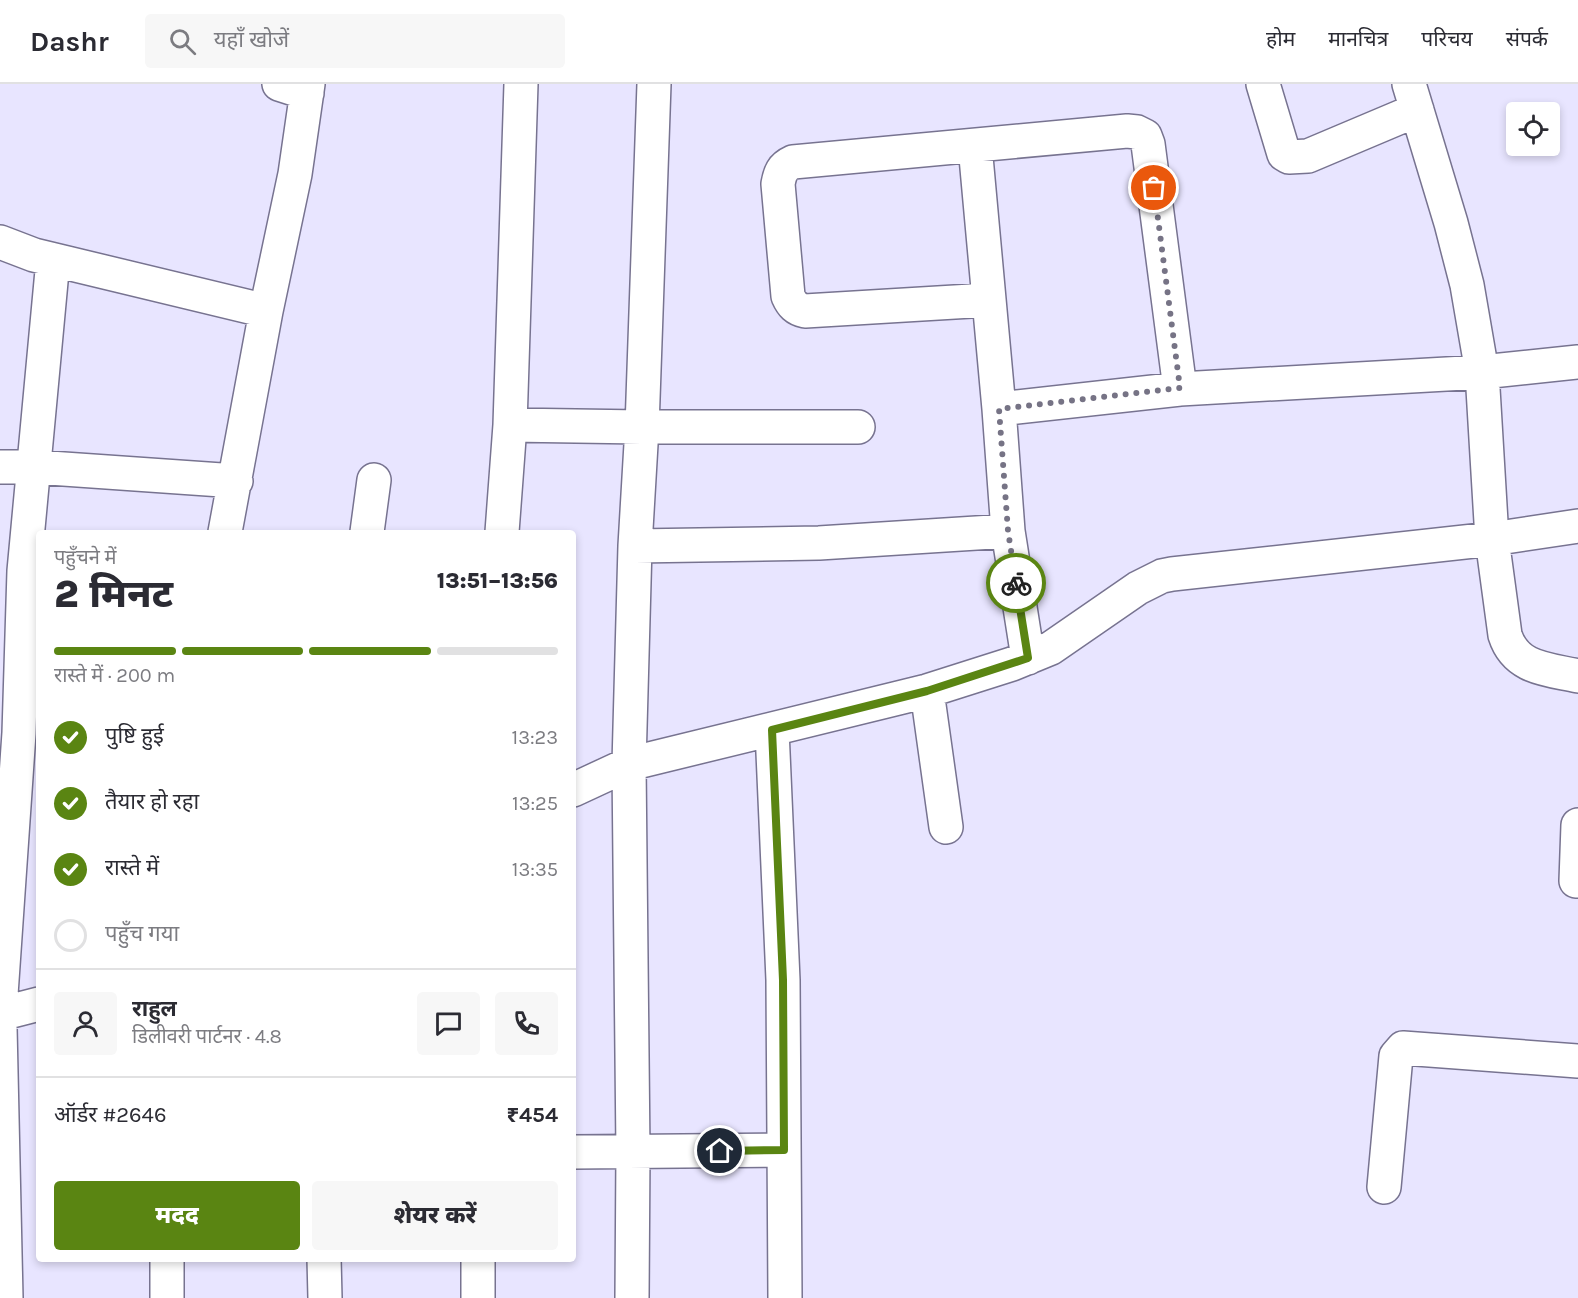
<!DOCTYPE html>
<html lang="hi">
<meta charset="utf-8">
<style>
:root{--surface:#fff;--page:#f7f7f7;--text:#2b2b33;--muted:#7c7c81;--line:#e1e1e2;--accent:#5a8512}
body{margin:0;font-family:Karla,"Noto Sans Devanagari",sans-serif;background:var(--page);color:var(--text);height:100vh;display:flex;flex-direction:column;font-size:22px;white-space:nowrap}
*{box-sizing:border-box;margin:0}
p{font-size:20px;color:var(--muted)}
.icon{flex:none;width:33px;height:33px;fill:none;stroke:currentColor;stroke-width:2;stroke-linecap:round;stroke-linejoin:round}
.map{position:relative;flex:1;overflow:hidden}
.drawer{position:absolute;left:36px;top:446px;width:540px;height:732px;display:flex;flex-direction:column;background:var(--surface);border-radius:6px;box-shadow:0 3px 9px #0003}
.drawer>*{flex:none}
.controls{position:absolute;left:1506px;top:18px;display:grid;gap:12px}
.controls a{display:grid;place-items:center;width:54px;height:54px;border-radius:6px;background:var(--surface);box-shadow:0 3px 9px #0003;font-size:30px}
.pin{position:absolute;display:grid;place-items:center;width:51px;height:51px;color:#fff;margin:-26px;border:3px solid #fff;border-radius:50%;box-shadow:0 2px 6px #0007}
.courier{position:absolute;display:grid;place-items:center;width:60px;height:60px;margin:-30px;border:4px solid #5a8512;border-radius:50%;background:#fff;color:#222;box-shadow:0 2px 8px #0007}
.headline em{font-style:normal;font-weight:800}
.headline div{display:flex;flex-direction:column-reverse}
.headline{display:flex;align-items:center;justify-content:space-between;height:102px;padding:0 18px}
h1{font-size:39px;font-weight:800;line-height:45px}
.bar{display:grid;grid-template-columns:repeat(4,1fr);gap:9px 6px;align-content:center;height:72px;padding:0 18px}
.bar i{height:8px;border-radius:4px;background:var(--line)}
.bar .current{background:var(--accent)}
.bar p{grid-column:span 4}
.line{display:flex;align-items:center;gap:15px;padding:0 18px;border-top:2px solid var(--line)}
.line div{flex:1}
.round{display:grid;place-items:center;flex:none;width:63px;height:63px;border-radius:6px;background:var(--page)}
ol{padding:0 18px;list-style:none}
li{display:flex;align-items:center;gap:18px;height:66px}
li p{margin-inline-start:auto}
li .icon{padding:6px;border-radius:50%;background:var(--accent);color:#fff;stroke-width:4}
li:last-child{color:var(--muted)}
li i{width:33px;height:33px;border:3px solid var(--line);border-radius:50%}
.action{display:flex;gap:12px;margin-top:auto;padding:12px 18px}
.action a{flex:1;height:69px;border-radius:6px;background:var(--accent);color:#fff;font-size:24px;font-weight:800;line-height:69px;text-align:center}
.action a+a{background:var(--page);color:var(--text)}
header{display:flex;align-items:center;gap:36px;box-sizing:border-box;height:84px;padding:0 30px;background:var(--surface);border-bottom:2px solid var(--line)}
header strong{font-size:28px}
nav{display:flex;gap:33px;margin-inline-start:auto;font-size:21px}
.search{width:420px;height:54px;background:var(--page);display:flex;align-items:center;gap:15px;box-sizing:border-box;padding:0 21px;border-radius:6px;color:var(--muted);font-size:22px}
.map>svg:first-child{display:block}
</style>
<header>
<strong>Dashr</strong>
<div class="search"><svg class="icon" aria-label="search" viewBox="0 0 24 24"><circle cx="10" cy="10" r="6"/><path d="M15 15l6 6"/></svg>यहाँ खोजें</div>
<nav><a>होम</a><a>मानचित्र</a><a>परिचय</a><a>संपर्क</a></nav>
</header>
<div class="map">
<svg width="1578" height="1214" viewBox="0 0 1578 1214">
<rect width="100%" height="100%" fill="#e8e5ff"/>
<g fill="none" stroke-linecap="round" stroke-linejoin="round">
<g stroke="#777390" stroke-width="36">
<path id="minor" d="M279,0L307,9
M1263,0L1284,70L1289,73L1308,72L1417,26
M1409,0L1451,139L1467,201L1482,288L1492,455L1505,551C1516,585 1547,585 1578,592
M975,62L999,325L1008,447L1028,574
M0,158L34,171L266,227
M988,216L805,227C796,225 792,221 788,212L778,100C780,89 782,83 793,78L1127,47L1137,48L1145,52L1148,60L1180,305
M999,325L1180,305L1482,288L1578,278
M510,341L642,343H858
M0,383H35L236,397
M225,448L266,227L295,90L308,0
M367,448L374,396
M502,448L510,341L521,0
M635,462L819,459L1008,447
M927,607L946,743
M772,646L783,896L785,1214
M573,706L629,680L927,607L1012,580L1051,564L1138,504L1162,492L1172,490L1492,455L1578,442
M1576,797L1578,741
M0,925L19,649L24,487L53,176
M0,930L39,920
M0,943L6,1214
M573,1068L784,1066
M1384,1103L1396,972L1403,964L1578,977
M167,1174V1214
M324,1174L325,1214
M478,1174V1214
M632,1214L633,1068L629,680L635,462L642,343L654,0"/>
</g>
<use href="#minor" stroke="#fff" stroke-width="33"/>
</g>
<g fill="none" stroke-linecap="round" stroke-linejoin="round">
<path stroke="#767385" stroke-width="6" stroke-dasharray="0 10.8" d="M1016,499L1008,447L999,325L1180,304L1154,104"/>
<path stroke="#5a8512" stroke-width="8" d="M720,1067L784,1066L783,896L772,646L927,607L1028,574L1016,499"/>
</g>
</svg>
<div class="controls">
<a><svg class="icon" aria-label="locate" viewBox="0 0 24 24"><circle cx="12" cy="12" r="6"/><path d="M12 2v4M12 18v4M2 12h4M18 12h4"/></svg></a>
</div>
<div class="pin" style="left:1154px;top:104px;background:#ea580c"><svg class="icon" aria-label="bag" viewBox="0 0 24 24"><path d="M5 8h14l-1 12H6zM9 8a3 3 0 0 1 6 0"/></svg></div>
<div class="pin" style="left:720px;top:1067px;background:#1f2937"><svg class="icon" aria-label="home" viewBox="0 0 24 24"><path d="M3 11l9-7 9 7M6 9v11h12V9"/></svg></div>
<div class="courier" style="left:1016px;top:499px"><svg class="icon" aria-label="bike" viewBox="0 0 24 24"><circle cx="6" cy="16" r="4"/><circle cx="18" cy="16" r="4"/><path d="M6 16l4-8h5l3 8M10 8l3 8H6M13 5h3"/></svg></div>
<section class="drawer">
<div class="headline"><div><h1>2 मिनट</h1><p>पहुँचने में</p></div><em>13:51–13:56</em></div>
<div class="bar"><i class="current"></i><i class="current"></i><i class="current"></i><i></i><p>रास्ते में · 200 m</p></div>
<ol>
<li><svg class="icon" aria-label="check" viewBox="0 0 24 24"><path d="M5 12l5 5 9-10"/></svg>पुष्टि हुई<p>13:23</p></li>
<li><svg class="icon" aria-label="check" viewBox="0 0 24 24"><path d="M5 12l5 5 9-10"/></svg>तैयार हो रहा<p>13:25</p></li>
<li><svg class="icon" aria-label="check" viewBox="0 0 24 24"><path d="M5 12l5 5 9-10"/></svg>रास्ते में<p>13:35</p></li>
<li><i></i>पहुँच गया</li>
</ol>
<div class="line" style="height:108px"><a class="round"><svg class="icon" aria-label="person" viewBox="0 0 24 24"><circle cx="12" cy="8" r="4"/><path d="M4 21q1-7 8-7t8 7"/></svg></a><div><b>राहुल</b><p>डिलीवरी पार्टनर · 4.8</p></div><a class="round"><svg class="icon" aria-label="chat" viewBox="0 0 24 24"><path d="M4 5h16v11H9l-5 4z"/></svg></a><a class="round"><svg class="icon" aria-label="phone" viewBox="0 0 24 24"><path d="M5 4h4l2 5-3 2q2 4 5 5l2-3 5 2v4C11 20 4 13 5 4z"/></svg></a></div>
<div class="line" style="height:78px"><div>ऑर्डर #2646</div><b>₹454</b></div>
<div class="action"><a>मदद</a><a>शेयर करें</a></div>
</section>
</div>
